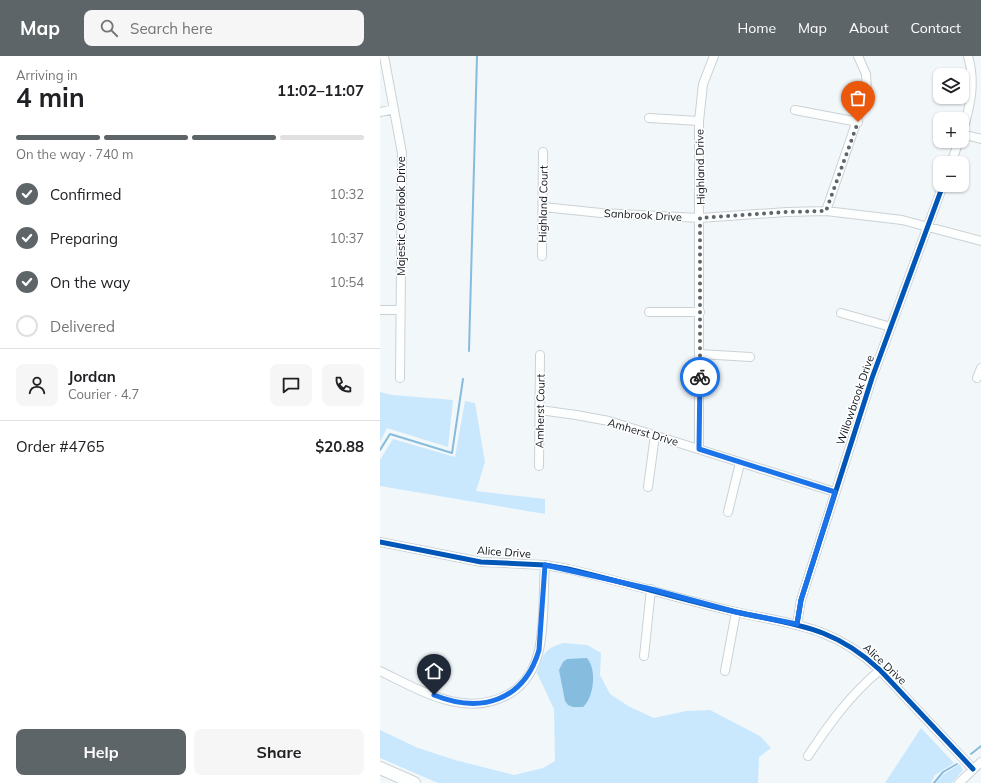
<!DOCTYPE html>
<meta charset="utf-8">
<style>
:root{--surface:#fff;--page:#f6f6f6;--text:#202124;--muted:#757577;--line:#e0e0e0;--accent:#5e6569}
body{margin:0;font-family:Mulish,sans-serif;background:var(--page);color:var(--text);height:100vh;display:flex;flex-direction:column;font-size:15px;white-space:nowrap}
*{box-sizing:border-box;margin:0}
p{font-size:13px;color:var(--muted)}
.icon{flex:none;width:22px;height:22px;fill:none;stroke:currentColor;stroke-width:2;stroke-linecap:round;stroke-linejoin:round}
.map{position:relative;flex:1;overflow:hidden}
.panel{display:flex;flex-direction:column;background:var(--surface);width:380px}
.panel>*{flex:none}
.buttons{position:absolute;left:553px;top:12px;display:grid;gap:8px}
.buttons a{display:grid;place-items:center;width:36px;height:36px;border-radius:8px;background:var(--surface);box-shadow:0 1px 3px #0004;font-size:20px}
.pin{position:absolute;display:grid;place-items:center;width:34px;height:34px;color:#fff;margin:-41px -17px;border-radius:50% 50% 50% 0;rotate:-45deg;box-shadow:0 0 4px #0007}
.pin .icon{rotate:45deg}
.courier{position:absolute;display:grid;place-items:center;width:40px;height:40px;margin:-20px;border:3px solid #1a73e8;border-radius:50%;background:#fff;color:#222;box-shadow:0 1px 5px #0007}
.summary em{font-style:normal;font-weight:700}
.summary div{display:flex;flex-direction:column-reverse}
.summary{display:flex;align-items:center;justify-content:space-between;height:68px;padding:0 16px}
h1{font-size:26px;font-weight:700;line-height:30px}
.bar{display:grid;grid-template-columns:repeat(4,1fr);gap:6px 4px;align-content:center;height:48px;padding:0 16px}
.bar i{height:5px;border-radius:3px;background:var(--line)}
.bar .on{background:var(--accent)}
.bar p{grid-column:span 4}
.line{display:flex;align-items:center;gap:10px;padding:0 16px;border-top:1px solid var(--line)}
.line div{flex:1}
.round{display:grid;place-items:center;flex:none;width:42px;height:42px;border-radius:8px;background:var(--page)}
ol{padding:0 16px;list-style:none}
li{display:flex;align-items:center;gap:12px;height:44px}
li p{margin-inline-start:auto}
li .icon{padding:4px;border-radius:50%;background:var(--accent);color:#fff;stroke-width:4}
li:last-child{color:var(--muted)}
li i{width:22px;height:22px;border:2px solid var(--line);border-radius:50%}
.action{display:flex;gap:8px;margin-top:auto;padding:8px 16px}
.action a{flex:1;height:46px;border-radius:8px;background:var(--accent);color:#fff;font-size:16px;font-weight:700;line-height:46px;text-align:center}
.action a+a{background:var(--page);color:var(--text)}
header{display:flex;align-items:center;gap:24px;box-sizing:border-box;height:56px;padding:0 20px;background:var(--accent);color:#fff}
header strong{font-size:19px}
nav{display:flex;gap:22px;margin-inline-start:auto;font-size:14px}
.search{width:280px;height:36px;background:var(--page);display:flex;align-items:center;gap:10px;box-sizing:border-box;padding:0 14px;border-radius:8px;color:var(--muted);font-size:15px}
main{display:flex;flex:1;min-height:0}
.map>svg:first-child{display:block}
</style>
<header>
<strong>Map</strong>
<div class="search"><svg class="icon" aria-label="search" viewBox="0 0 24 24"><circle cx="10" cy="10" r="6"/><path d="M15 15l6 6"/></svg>Search here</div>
<nav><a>Home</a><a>Map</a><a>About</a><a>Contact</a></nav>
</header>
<main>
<section class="panel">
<div class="summary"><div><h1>4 min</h1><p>Arriving in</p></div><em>11:02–11:07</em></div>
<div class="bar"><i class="on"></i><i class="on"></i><i class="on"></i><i></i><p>On the way · 740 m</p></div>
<ol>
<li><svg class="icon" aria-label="check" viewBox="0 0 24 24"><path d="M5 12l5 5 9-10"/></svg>Confirmed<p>10:32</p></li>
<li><svg class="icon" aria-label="check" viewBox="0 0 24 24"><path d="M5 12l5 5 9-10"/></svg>Preparing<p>10:37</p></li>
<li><svg class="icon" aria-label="check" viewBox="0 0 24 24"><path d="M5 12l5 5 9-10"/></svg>On the way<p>10:54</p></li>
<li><i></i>Delivered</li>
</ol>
<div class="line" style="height:72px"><a class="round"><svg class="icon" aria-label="person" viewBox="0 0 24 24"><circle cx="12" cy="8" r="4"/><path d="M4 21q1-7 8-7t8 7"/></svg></a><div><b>Jordan</b><p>Courier · 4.7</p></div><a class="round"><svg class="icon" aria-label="chat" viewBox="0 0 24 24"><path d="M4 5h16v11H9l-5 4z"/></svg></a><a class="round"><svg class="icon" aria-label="phone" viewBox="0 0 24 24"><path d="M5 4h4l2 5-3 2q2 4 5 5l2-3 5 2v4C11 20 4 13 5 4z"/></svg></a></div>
<div class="line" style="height:52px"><div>Order #4765</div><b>$20.88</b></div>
<div class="action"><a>Help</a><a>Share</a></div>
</section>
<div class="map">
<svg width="601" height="727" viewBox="0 0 601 727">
<rect width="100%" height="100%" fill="#f2f7fa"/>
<path fill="#c9e8fd" d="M0,336L12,339L73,344L68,391L7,372L0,386Z
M85,345L95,347L105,406L96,435L165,443V458L0,430V404L13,383L75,401Z
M183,587L207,589L221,597L220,619L230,638L250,651L274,662L306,655L330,654L380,680L391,692L379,701L378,727H58L0,702V674L38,692L75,704L134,719L163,712L175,705L174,653L157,617C163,599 163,593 183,587Z
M541,672L574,707L555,719L551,727H505Z
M580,708L583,714L572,727H556L564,718Z"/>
<path fill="#86bcdd" d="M207,602C217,614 214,641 203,651H193L188,649L185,645L179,614L183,606L187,603Z"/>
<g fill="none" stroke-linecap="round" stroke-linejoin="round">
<path stroke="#86bcdd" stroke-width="2" d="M89,295L97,0
M0,394L10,378L72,397L83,323
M591,698L601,690
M554,727L563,716L577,708"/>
<g stroke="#cbd2d6" stroke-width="10">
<path id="minor" d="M4,0L22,97L20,322
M415,54L478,66
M0,56L14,53
M269,62L319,65
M582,78C590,51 596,27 588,0
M582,78L601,83
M571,107L579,85
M163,151L221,157L320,162L407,156L446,155L522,164L601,185
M446,155L487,35L486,18L478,0
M162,200L163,96
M0,254H20
M269,256H320
M461,257L511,271
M320,298L370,301
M597,322L601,312
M160,354L196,359L229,365L455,436
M319,393V65L323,28L334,0
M159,410L160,299
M268,431L275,379
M348,456L360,407
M0,486L101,506L165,509L188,513C244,526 300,543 356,556C415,569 453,570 500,614L593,713
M417,568L421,544L492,322L563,129
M264,600L271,533
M0,615C40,634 85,663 129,638C145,629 155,612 159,594C165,567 163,536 165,509
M345,615L356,556
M428,700C449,668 470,639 500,614
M579,727L601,706"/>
</g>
<g stroke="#cbd2d6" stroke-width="14">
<path id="highway" d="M0,712L34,727"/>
</g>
<use href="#minor" stroke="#fdfefe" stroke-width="8"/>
<use href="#highway" stroke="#fdfefe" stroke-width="12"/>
<g stroke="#fff" stroke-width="8">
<path id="cycleway" d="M0,486L101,506L165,509L188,513C244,526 300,543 356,556C415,569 453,570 500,614L593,713
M417,568L421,544L492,322L563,129"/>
</g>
<use href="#cycleway" stroke="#0057b8" stroke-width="5"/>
</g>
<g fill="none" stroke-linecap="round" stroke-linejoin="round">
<path stroke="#5e6569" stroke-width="4" stroke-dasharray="0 7.2" d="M320,321V162L407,156L446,155L478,66"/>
<path stroke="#1a73e8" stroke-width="5" d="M54,639C101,658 144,645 159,594L165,509L271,533L356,556L417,568L421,544L455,436L319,393L320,321"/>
</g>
<g text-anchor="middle" stroke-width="3" stroke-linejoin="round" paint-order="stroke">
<g font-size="11" fill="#0e161b" stroke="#fff">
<text transform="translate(320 111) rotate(-91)" y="4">Highland Drive</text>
<text transform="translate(163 148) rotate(-89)" y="4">Highland Court</text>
<text transform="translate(263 159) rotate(3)" y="4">Sanbrook Drive</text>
<text transform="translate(21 160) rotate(-90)" y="4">Majestic Overlook Drive</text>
<text transform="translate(475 344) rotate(-71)" y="4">Willowbrook Drive</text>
<text transform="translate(160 355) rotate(-89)" y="4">Amherst Court</text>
<text transform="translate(263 376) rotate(16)" y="4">Amherst Drive</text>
<text transform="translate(124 496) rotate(4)" y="4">Alice Drive</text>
<text transform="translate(505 608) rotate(43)" y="4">Alice Drive</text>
</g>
</g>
</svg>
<div class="buttons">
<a><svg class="icon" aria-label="layers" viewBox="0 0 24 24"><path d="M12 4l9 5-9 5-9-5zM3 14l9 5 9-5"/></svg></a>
<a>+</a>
<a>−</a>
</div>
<div class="pin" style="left:478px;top:66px;background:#ea580c"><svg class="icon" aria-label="bag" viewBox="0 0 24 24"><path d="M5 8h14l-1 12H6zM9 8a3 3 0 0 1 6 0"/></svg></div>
<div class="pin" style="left:54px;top:639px;background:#1f2937"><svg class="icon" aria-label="home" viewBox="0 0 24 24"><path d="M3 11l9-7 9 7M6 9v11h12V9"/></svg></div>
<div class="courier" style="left:320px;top:321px"><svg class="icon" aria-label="bike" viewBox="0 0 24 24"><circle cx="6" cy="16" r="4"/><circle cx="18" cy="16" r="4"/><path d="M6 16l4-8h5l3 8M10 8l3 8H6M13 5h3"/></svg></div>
</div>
</main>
